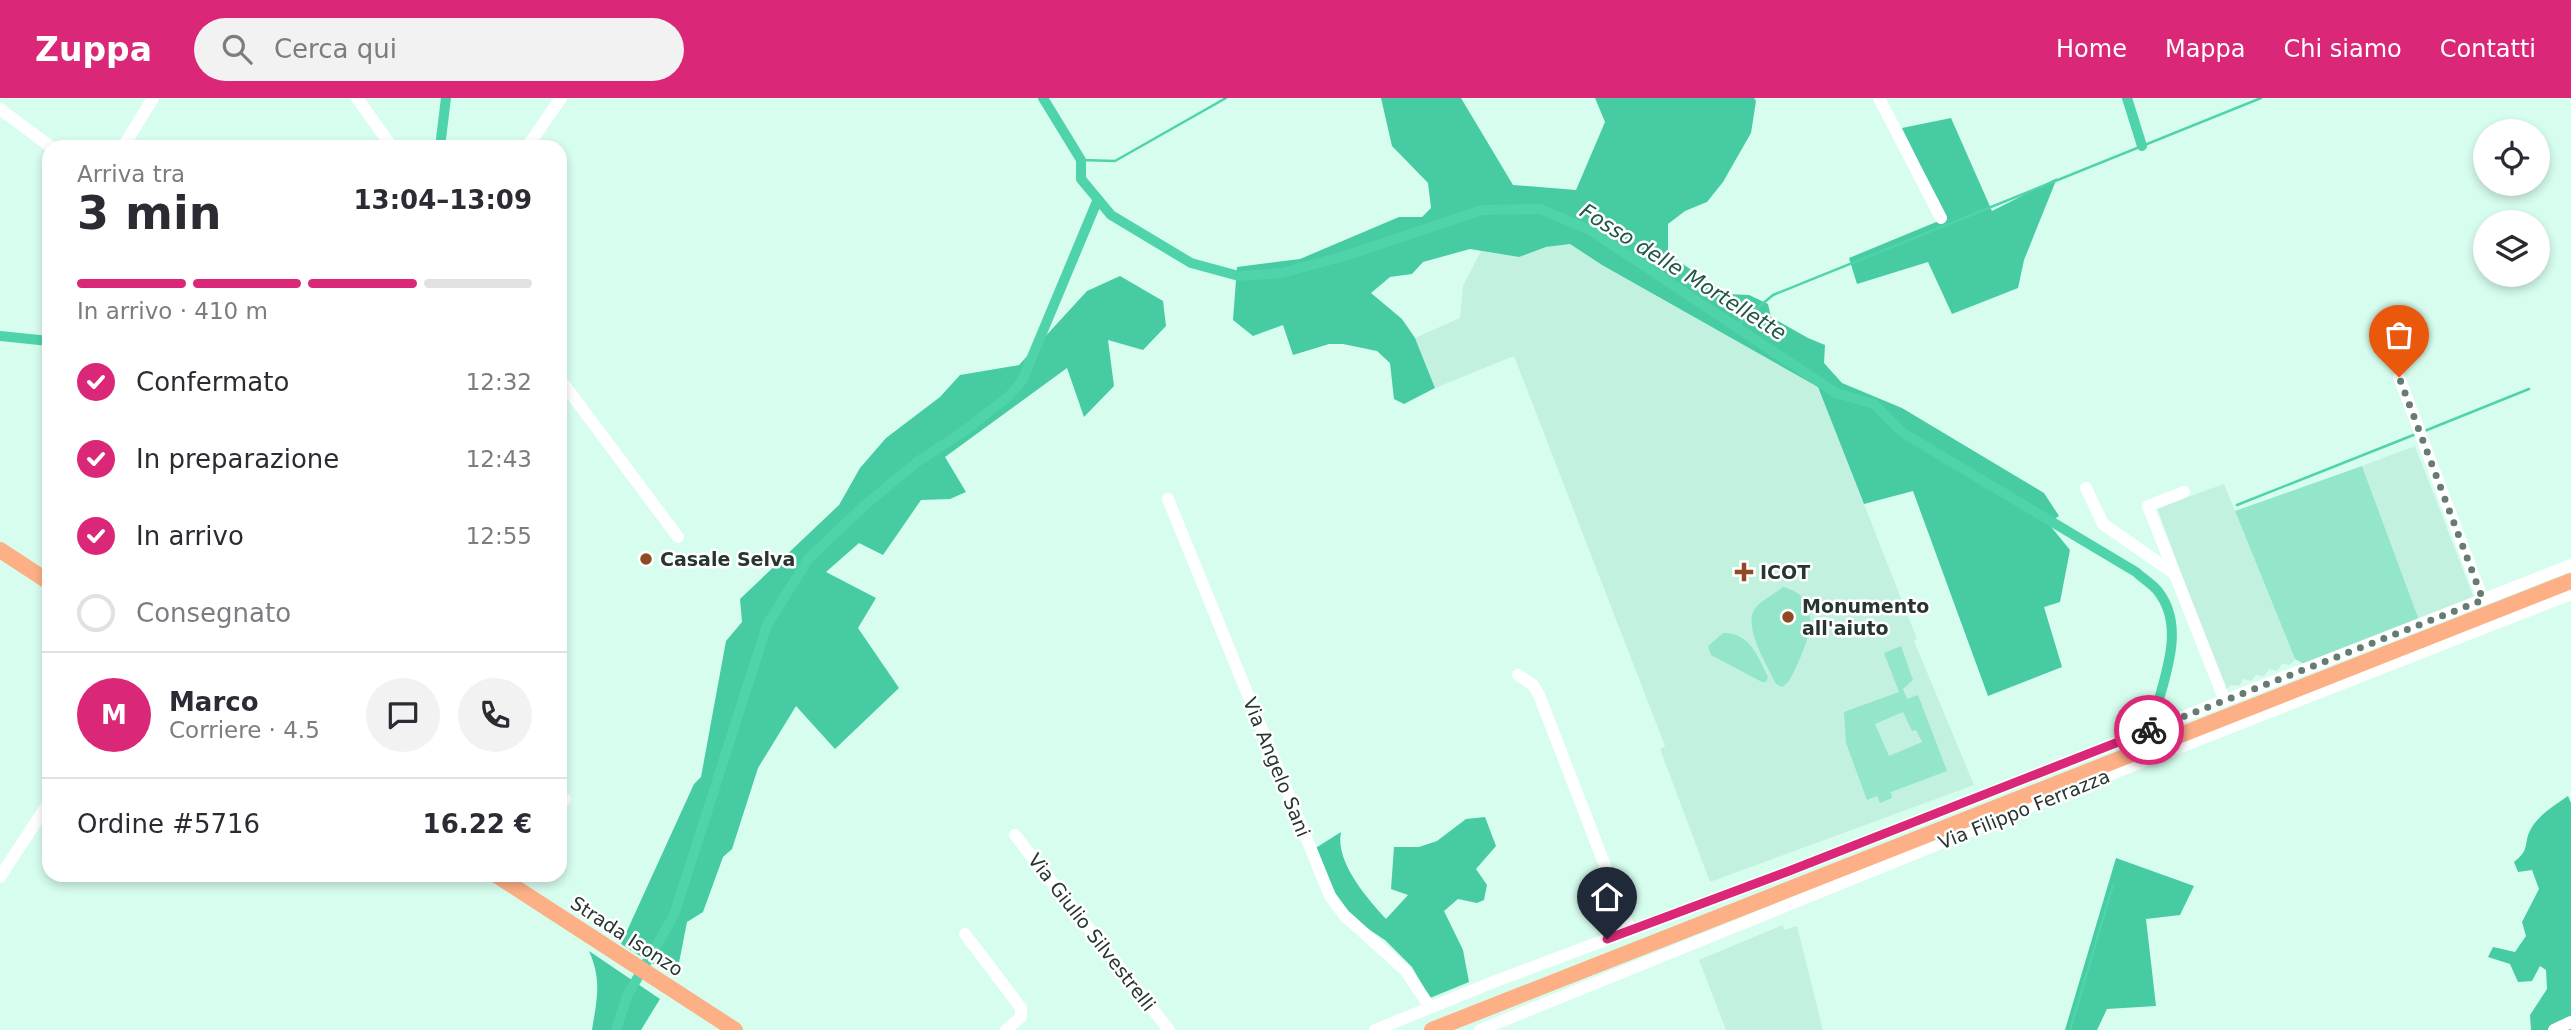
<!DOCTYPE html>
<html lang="it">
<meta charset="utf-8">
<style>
:root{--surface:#fff;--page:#f2f2f3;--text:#2b2b33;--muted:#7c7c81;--line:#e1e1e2;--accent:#db2777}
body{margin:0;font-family:"DejaVu Sans",sans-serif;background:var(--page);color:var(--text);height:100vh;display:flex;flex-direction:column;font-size:26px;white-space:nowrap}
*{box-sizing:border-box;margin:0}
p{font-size:23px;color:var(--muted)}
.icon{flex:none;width:38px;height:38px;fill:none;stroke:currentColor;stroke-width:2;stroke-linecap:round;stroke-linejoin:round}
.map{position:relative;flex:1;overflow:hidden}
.drawer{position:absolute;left:42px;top:42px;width:525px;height:742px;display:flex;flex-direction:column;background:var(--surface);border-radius:21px;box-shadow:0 4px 10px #0003}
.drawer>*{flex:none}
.controls{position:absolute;left:2473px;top:21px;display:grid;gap:14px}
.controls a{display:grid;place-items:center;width:77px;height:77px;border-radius:50%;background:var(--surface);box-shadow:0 4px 10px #0003;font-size:35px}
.pin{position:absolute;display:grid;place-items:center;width:60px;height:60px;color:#fff;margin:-72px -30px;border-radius:50% 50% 50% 0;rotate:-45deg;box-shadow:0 0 7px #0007}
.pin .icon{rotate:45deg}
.courier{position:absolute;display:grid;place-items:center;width:70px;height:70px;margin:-35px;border:5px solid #db2777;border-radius:50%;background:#fff;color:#222;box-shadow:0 2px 9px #0007}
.overview em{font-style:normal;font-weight:800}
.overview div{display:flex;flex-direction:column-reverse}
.overview{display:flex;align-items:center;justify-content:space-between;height:119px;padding:0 35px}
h1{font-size:46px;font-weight:800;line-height:52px}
.bar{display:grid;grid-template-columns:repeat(4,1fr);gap:10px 7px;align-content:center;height:84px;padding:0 35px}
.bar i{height:9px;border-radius:5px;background:var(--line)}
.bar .selected{background:var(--accent)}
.bar p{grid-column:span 4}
.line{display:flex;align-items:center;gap:18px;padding:0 35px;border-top:2px solid var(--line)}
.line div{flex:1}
.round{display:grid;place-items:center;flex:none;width:74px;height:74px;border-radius:37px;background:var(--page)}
ol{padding:0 35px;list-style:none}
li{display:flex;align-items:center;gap:21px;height:77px}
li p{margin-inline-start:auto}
li .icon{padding:7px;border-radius:50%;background:var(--accent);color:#fff;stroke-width:4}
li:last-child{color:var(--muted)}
li i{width:38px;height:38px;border:4px solid var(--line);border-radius:50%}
header{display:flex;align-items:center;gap:42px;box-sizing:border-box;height:98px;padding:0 35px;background:var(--accent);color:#fff}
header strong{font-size:33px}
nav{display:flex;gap:38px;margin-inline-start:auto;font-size:24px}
.search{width:490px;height:63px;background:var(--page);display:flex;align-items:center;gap:18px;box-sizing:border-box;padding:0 24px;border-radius:38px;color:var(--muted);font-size:26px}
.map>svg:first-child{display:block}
</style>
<header>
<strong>Zuppa</strong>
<div class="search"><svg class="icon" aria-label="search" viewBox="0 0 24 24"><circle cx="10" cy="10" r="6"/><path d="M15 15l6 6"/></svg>Cerca qui</div>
<nav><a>Home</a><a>Mappa</a><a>Chi siamo</a><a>Contatti</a></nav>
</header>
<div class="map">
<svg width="2571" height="932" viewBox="0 0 2571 932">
<rect width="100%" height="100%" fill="#d7fdee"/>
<path fill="#c3f1df" d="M1570,146L1602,167L1818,289L1917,541L1914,543L1974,687L1710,784L1660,651L1665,648L1514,258L1435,290L1415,240L1460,220L1463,188L1481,153L1519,159L1547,149Z
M2415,348L2474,500L2419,522L2362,368Z
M2224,386L2295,561L2290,567L2282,566L2277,573L2269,571L2264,578L2256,577L2251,583L2243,581L2239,588L2231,587L2225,593L2157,410Z
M1783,827L1784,832L1797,828L1823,932H1726L1699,862Z"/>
<path fill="#93e6c9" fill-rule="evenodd" d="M2362,368L2419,522L2304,566L2295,561L2235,413Z
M1783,489C1824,499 1810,539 1797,567C1793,575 1790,585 1782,589L1776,586C1768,569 1741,526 1756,509C1763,502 1774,496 1783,489Z
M1723,535C1749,534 1758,558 1768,579L1766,584H1762L1711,557L1708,548Z
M1901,548L1913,582L1903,591L1907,601L1918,597L1947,673L1891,694L1892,700L1880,705L1877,698L1867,702L1846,645L1844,614L1899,594L1884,555ZM1903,614L1912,633L1916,632L1922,644L1889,658L1875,626Z"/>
<path fill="#46cba3" d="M1381,0H1461L1513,87L1576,92L1605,24L1595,0H1754L1756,3L1751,35L1723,84L1707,104L1685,113L1668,126V156L1727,196L1749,197L1768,206L1771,219L1808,240L1825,247L1824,265L1842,285L1902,310L2044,395L2059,418L2048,425L2070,452L2060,504L2044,509L2062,569L1988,598L1913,393L1864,406L1818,289L1602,167L1570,146L1546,149L1519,159L1470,151L1423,164L1412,176L1390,179L1371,195L1402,221L1415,240L1435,290L1404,306L1394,301L1390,265L1377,253L1343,246H1329L1293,257L1283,227L1253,238L1233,222L1237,169L1300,161L1399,119H1422L1431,110L1428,85L1392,48Z
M1951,20L1992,113L2057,80L2024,162L2018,190L1952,216L1928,164L1857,186L1849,160L1946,120L1902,30Z
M1120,178L1163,203L1166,228L1143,252L1108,242L1114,288L1084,319L1067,270L945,359L966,394L950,401L921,402L883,457L859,445L826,474L876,500L858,530L899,590L835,651L796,608L758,670L732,751L723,759L703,814L687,824L676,880L621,846L694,686L701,679L726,543L742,524L740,501L839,407L860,370L886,340L940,299L960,277L1019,267L1087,193Z
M2568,698L2571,705V932H2531L2530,917L2547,891L2546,872L2540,868L2532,883L2518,884L2510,866L2488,859L2493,849L2515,854L2526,838L2522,824L2539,791L2532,772L2518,774L2514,764C2532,750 2522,745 2532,729C2541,715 2555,707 2568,698Z
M1485,719L1496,748L1476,771L1487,787L1484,802L1477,805L1458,801L1444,813L1463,852L1469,884L1430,900L1412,869L1385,842L1353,821L1340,805L1314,751L1341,734C1335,764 1367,800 1386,821L1408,797L1391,791L1394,749H1419L1437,743L1466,721Z
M2116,760L2194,788L2180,817L2146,821L2156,908L2107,911L2097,932H2065Z
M589,853L660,901L641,932H592C597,901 602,882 589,853Z"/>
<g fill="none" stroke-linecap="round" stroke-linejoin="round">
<path stroke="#4fd3ab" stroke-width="2.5" d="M1081,62L1115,63L1226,0
M1736,228L1773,197L2261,0
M2422,334L2529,291
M2237,407L2416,336
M2070,932L2113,787"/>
<path stroke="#4fd3ab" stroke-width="10" d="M1043,0L1081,62V81L1111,117L1191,165L1239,178L1282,175L1351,156L1482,112L1540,111L1590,132L1836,295L1874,306L1903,335L2136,474C2142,480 2151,485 2157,492C2187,528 2164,580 2154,619
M2127,0L2142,48
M440,49L446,0
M0,238L49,243
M616,932L627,898L674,817L767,527L809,460L865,407L917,364L963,334L1009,298L1022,283L1098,101"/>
<path stroke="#fff" stroke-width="12" d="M357,0L392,49
M1879,0L1941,120
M0,11L51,49
M123,49L153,0
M527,49L561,0
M2399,279L2483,502
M560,281L678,439
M2086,390L2103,426L2175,476
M2184,394L2148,408L2225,603
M1168,401L1330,798L1344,817L1405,872L1430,909
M1518,577L1533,587L1539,597L1630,832
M560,708L565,701
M1015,737L1169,932
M0,779L49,704
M965,836L1021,910V919L1006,932
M1375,932L1496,883L1789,773L2571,467
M1480,932L2096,682L2571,496
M2554,932L2571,924"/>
<path stroke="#fdaf85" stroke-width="16" d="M0,452L49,484
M496,777L735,932
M1432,932L2571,483"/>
</g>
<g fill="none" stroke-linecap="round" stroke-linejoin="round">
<path stroke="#657c73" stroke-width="7" stroke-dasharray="0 12.6" d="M2149,632L2483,502L2399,279"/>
<path stroke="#db2777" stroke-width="9" d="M1607,841L1789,773L2149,632"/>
</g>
<g fill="#904925" stroke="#fff" stroke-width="2.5">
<circle cx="646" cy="461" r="7"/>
<path d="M1740.5 463.5h7v7h7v7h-7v7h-7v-7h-7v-7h7z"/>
<circle cx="1788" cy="519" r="7"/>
</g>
<g text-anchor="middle" stroke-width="5" stroke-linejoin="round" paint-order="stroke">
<g font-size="19" font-weight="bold" fill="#283631" stroke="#fff" text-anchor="start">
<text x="660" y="468">Casale Selva</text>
<text x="1760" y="481">ICOT</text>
<text x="1802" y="515">Monumento<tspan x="1802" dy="22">all'aiuto</tspan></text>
</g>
<g font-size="19" fill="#283631" stroke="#fff">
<text transform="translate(1277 669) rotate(68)" y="7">Via Angelo Sani</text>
<text transform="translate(2024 711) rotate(-22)" y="7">Via Filippo Ferrazza</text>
<text transform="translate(1092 834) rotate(52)" y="7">Via Giulio Silvestrelli</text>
<text transform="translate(627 838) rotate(33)" y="7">Strada Isonzo</text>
</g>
<g font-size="21" font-style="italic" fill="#205645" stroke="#fff">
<text transform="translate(1683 174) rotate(32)" y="7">Fosso delle Mortellette</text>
</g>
</g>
</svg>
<div class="controls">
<a><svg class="icon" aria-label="locate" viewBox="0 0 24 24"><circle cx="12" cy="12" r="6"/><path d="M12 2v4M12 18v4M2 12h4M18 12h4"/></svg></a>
<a><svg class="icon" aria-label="layers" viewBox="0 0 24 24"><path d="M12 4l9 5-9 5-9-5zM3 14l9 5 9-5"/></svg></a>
</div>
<div class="pin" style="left:2399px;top:279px;background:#ea580c"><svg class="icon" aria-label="bag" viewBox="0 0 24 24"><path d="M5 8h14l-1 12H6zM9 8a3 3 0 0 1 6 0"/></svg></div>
<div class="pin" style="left:1607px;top:841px;background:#1f2937"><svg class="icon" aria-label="home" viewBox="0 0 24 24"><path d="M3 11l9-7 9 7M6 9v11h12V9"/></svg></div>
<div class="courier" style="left:2149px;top:632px"><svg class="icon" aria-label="bike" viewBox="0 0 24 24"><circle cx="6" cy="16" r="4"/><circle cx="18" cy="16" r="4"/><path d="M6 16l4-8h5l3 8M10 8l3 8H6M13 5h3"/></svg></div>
<section class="drawer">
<div class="overview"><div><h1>3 min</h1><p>Arriva tra</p></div><em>13:04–13:09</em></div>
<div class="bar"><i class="selected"></i><i class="selected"></i><i class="selected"></i><i></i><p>In arrivo · 410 m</p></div>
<ol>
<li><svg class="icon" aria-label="check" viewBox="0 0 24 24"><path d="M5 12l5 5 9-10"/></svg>Confermato<p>12:32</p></li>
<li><svg class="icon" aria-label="check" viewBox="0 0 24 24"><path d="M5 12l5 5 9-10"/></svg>In preparazione<p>12:43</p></li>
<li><svg class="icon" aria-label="check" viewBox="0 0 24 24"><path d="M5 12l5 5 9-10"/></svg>In arrivo<p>12:55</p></li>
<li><i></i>Consegnato</li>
</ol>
<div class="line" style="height:126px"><b class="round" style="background:var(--accent);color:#fff">M</b><div><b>Marco</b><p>Corriere · 4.5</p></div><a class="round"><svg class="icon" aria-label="chat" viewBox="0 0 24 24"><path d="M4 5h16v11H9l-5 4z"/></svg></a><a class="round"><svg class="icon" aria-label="phone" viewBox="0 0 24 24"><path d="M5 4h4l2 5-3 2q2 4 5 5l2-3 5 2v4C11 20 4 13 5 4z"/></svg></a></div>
<div class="line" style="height:91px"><div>Ordine #5716</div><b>16.22 €</b></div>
</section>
</div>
